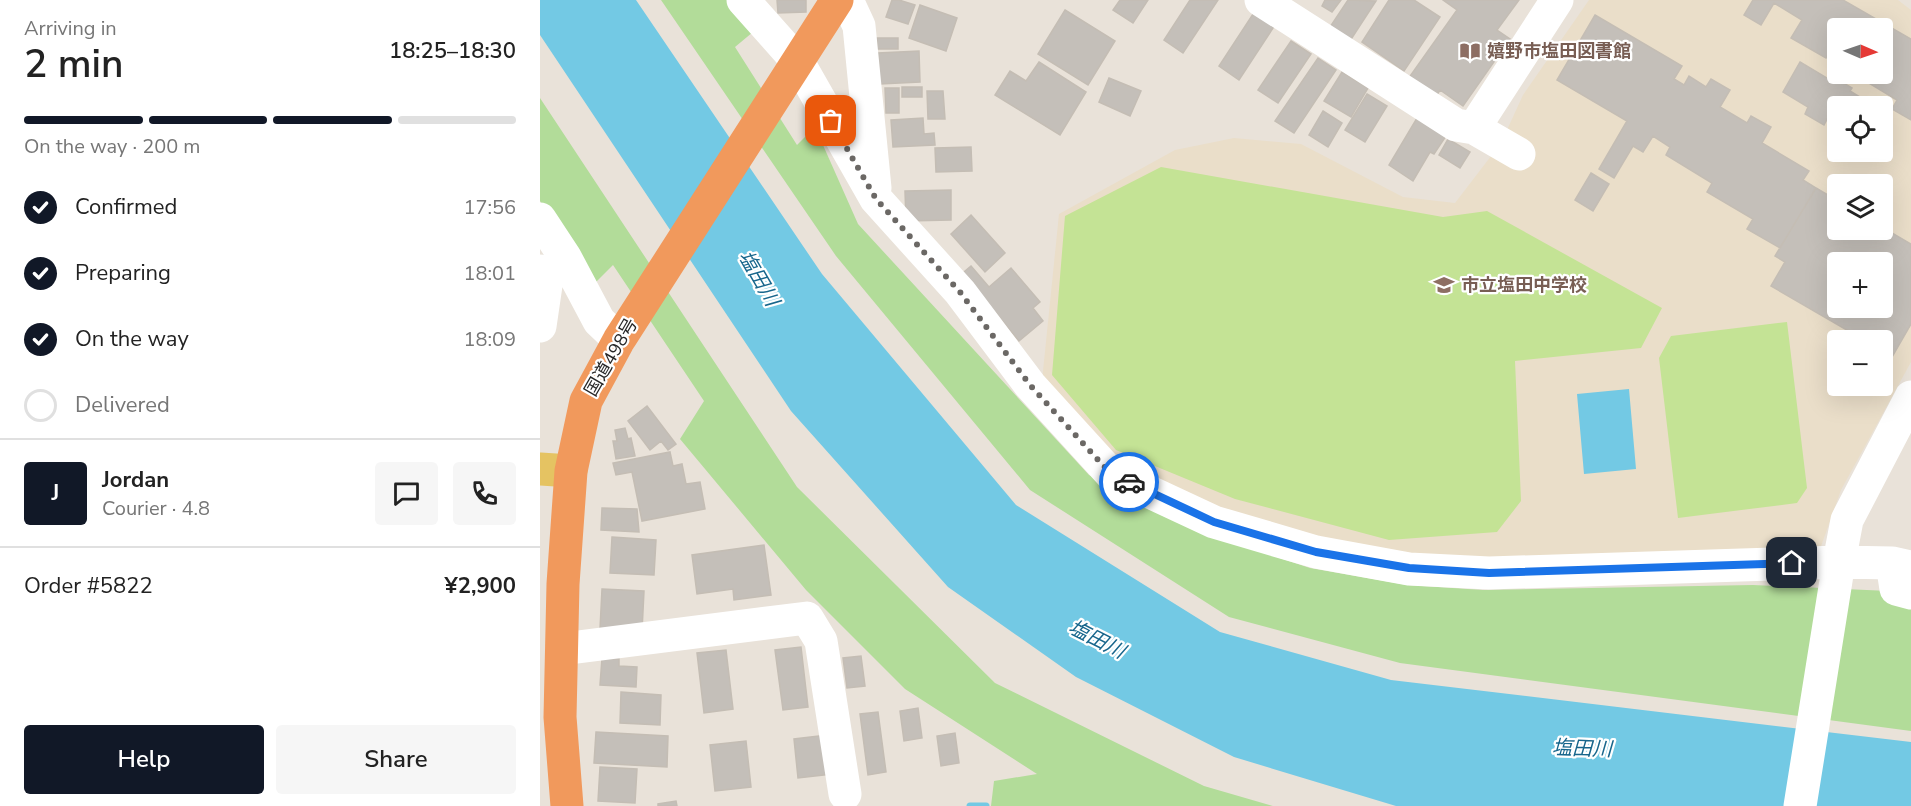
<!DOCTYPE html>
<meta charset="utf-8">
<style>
:root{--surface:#fff;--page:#f6f6f6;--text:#222;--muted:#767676;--line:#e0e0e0;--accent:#111827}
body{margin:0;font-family:"Nunito Sans","Noto Sans JP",sans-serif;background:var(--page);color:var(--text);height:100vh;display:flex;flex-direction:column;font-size:22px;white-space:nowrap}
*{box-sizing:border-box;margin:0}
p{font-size:20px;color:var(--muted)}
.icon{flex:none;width:33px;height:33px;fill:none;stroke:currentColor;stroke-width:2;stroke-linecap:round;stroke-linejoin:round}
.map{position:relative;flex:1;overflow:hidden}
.panel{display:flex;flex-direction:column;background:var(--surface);width:540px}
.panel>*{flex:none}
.needle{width:39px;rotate:92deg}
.controls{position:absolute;left:1287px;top:18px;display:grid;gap:12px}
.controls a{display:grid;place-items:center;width:66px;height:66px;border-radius:6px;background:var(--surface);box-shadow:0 6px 24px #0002;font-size:30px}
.pin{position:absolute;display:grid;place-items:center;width:51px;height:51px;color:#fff;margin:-26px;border-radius:12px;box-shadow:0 3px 9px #0006}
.courier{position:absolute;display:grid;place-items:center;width:60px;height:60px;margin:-30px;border:4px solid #1a73e8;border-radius:50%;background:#fff;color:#222;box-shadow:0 2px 8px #0007}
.head em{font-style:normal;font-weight:600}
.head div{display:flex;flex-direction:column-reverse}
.head{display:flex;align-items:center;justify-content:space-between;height:102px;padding:0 24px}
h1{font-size:39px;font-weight:600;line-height:45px}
.bar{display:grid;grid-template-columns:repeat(4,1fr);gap:9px 6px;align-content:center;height:72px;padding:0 24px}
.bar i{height:8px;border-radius:4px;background:var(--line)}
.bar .current{background:var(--accent)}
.bar p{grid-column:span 4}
.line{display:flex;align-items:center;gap:15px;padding:0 24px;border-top:2px solid var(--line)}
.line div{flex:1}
.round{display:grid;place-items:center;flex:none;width:63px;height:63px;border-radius:6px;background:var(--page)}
ol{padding:0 24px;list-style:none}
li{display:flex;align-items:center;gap:18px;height:66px}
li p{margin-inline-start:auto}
li .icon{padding:6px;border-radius:50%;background:var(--accent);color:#fff;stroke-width:4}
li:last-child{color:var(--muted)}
li i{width:33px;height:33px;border:3px solid var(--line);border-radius:50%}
.primary-button{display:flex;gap:12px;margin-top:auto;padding:12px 24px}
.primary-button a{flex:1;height:69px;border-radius:6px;background:var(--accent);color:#fff;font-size:24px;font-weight:600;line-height:69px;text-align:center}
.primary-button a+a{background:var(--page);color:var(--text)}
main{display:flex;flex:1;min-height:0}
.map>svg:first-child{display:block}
</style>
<main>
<section class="panel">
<div class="head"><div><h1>2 min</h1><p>Arriving in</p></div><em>18:25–18:30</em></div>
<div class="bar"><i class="current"></i><i class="current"></i><i class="current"></i><i></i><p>On the way · 200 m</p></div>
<ol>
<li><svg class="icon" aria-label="check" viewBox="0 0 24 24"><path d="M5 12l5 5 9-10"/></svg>Confirmed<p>17:56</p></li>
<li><svg class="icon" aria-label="check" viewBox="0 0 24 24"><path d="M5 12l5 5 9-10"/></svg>Preparing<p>18:01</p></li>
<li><svg class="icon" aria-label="check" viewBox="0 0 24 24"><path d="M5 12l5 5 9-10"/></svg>On the way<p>18:09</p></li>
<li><i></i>Delivered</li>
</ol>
<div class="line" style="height:108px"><b class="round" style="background:var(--accent);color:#fff">J</b><div><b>Jordan</b><p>Courier · 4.8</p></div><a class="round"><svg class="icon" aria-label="chat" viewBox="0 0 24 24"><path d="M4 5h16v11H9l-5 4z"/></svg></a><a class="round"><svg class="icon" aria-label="phone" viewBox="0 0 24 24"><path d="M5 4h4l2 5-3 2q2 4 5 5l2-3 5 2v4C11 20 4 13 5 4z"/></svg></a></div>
<div class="line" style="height:78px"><div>Order #5822</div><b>¥2,900</b></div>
<div class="primary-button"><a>Help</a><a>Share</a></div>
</section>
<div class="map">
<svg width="1371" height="806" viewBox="0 0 1371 806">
<rect width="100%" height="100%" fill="#e9e2d9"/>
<path fill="#eadec9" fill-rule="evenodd" d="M1049,0H1358L1371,10V362L1301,490L1279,552L987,562L872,557L781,538L687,512L575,460L502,381L519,214L635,150L694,138L761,144L863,197L915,203L961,143L983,95ZM1298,28H1342V74H1298ZM1298,106H1342V152H1298ZM1298,184H1342V230H1298ZM1298,262H1342V308H1298ZM1298,340H1342V386H1298Z"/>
<path fill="#b2dc99" d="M121,0H191L213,32L195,47L257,145L275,127L318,224L549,475L665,533L770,568L867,585L943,590L1213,585L1371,592V731L860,663L689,617L490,490L296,256Z
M0,98L257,487L455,683L664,786L733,806H451L454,781L497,774L365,689L266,590L140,439L164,401L73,265L55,283L0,201Z"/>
<path fill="#c4e395" d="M621,167L903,217L947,211L1122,308L1101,348L975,361L981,501L957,532L849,540L695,499L576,450L512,375L525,216Z
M1247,322L1267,488L1257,503L1138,518L1119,358L1131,336Z"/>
<path fill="#73c9e4" d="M0,0H96L282,274L476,505L680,632L851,680L1371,742V806H856L694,757L536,677L408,587L251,411L0,35Z
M1089,389L1096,469L1044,474L1037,394Z"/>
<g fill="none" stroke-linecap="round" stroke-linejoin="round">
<path stroke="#73c9e4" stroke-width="7" d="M430,806H446"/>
</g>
<path fill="#c4bfb9" stroke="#c4bdb4" stroke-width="1.5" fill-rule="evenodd" d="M237,0H266V12L238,13Z
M352,0H359L375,5L368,24L346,17Z
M580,0H608L593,23L573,10Z
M650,0H678L643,53L624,40Z
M785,0H801L792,12L782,6Z
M808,0L836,1L808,44L788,30Z
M849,0H874L900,17L864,71L822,42Z
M903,0H979L957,30L970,39L923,106L900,90L895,98L868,79L917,10Z
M1213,0H1303L1371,39V120L1352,109L1357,100L1322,79L1323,74H1342V28H1298V58L1289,53L1286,58L1251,38L1262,20L1234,3L1221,25L1204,15Z
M380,5L417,18L406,51L369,38Z
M525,10L575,41L548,85L498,54Z
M715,11L735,25L699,80L679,66Z
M1055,15L1142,66L1134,79L1144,85L1149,76L1166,87L1171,79L1190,90L1180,107L1207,123L1211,116L1231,127L1222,143L1269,171L1263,180L1276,188L1240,248L1207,229L1213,219L1167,192L1172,183L1126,155L1130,147L1113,136L1103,152L1093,146L1074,178L1059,169L1087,121L1017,80Z
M337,38H358V49H337Z
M751,41L771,54L738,103L718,90Z
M379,51L380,82L340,84L338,53Z
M778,58L796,70L754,133L735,121Z
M499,62L546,92L520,135L455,95L470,71L486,81Z
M1260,62L1290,80L1292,76L1312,88L1310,91L1328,102L1326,106H1298V114L1292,110L1284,125L1265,114L1268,107L1243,92Z
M802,72L828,88L811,117L784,101Z
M569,78L601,91L590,116L559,102Z
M362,87H382V97H362Z
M345,88H359V113H346Z
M387,91H403L405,119H388Z
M827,94L847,106L825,142L805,130Z
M783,111L802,123L788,147L769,135Z
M383,118L384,134L394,133L395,145L353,147L351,120Z
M877,118L906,136L894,154L890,152L873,181L849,165Z
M908,139L930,152L920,168L899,155Z
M431,147L432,171L396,172L395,148Z
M1051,173L1069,184L1053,211L1035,200Z
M1276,188L1298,201V230H1342V227L1371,244V324L1352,357L1342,352V340H1324L1231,286L1245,262L1235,256ZM1298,262H1342V308H1298Z
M411,190V220L366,221L365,191Z
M431,215L465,253L445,272L411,234Z
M431,266L449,287L471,268L500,302L493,308L503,321L479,341L445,300L418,277Z
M107,406L136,444L128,450L121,441L110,450L88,421Z
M85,428L88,439L91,438L95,456L76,459L73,441H77L75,430Z
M130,452L133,466L142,464L146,484L160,482L165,509L102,521L92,472L76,475L73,463Z
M62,508L97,509L99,532L61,530Z
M72,537L116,540L114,575L70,573Z
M224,545L231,595L194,600L193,589L157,594L152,555Z
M62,589L104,591L102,631L60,629Z
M261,647L268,707L243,710L235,650Z
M186,650L193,709L164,713L157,653Z
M321,656L325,686L307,688L303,658Z
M62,658L79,659V666L97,667L96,687L60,685Z
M81,692L121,695L120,725L80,723Z
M378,708L382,738L364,741L360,711Z
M338,712L346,772L328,775L320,714Z
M56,732L128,736L127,767L54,763Z
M415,733L419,763L401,766L397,736Z
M287,735L292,774L258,778L254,739Z
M206,741L211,787L175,791L170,745Z
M60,767L97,769L95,803L58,801Z
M136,801L137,806H118V804Z"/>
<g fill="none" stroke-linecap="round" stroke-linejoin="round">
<path stroke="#fff" stroke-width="33" d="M203,0L258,62L336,199L420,292L490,385L571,474L674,522L776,552L869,569L949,573L1299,562L1352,563L1371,567
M307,0L319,26L335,188
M721,0L916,125L934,128L979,154
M934,128L1017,0
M0,219L25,257L59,321L79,340
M0,271L6,285L0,326
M1352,563L1356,589L1371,593
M22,649L267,618L281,641L305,794
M1260,806L1299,562L1307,520L1371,397"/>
<path stroke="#e5c362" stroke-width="33" d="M0,469L31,471"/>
<path stroke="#f1995c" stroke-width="33" d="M27,806L20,717L23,584L31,471L46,401L79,340L297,0"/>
</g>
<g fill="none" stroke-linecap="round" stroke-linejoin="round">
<path stroke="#6b6865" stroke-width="6" stroke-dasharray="0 10.8" d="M291,121L336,199L420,292L490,385L571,474L589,482"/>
<path stroke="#1a73e8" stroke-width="8" d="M589,482L674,522L776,552L869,568L949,573L1252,563"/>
</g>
<defs>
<g id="library-bare" transform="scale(1.62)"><path d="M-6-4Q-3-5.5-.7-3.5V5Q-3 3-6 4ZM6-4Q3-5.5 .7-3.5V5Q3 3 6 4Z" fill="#8d6e63" stroke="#fff" stroke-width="2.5" paint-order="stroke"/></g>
<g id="school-bare" transform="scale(1.62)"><path d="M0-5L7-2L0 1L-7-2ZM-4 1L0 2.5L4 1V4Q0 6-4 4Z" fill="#8d6e63" stroke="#fff" stroke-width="2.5" paint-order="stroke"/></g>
</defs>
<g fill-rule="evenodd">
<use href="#library-bare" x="930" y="51"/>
<use href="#school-bare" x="904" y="285"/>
</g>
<g text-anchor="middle" stroke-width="4.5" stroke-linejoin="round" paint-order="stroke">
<g font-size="18" font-weight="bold" fill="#785e54" stroke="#fff" text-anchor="start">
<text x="947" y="57">嬉野市塩田図書館</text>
<text x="921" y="291">市立塩田中学校</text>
</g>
<g font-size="18" fill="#272727" stroke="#fff">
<text transform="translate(71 357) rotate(-60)" y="6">国道498号</text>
</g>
<g font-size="20" font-style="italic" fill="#17668c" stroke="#fff">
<text transform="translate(219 278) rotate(60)" y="7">塩田川</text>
<text transform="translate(557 639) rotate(27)" y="7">塩田川</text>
<text transform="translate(1042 748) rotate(2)" y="7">塩田川</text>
</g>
</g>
</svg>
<div class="controls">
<a><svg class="needle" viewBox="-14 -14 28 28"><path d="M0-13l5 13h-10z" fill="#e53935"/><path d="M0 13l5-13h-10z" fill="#767676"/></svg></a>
<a><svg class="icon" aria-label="locate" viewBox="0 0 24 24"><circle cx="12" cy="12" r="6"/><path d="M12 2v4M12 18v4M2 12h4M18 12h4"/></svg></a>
<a><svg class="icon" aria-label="layers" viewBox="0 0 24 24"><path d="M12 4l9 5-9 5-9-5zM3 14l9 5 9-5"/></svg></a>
<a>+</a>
<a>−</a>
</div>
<div class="pin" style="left:291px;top:121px;background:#ea580c"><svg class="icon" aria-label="bag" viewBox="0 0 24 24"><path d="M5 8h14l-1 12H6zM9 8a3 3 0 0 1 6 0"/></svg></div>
<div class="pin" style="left:1252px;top:563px;background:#1f2937"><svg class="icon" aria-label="home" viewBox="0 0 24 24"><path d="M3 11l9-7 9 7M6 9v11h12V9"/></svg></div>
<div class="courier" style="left:589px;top:482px"><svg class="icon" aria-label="car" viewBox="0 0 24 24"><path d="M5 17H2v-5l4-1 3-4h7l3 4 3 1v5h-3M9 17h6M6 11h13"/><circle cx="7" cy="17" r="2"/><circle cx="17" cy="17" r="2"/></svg></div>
</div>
</main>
